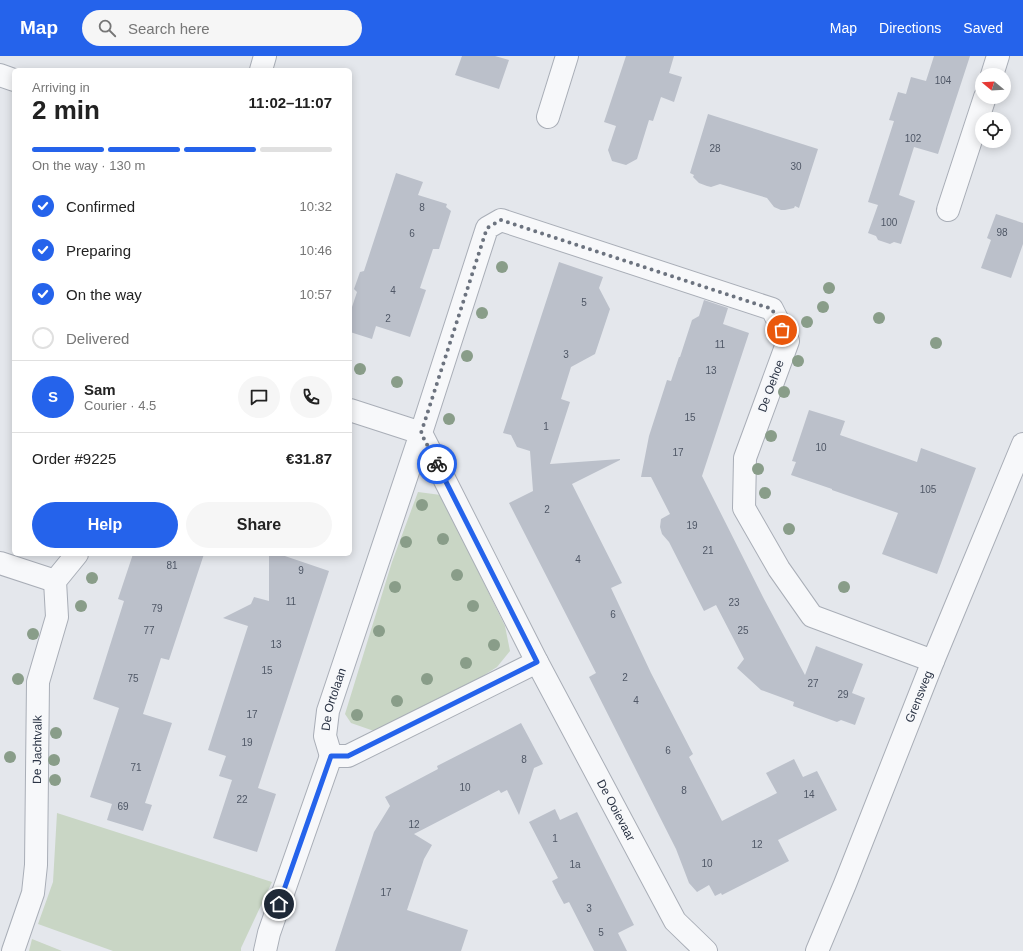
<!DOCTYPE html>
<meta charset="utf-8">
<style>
:root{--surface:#fff;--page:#f6f6f6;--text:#222;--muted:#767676;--line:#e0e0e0;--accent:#2563eb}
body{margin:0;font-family:Arial,sans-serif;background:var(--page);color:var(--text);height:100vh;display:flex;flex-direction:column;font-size:15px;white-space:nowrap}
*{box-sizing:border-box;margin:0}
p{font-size:13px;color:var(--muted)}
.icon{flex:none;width:22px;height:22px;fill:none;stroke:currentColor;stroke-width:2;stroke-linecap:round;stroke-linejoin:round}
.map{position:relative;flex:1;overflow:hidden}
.drawer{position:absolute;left:12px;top:12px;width:340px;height:488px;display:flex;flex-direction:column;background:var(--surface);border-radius:6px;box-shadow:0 2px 10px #0003}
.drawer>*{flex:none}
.needle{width:26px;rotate:288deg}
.buttons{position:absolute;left:975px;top:12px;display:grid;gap:8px}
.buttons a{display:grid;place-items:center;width:36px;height:36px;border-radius:50%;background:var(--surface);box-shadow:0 2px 10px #0003;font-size:20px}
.pin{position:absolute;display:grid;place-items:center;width:34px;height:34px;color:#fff;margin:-17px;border:2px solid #fff;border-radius:50%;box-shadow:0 1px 4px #0007}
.courier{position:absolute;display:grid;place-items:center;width:40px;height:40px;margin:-20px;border:3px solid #2563eb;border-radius:50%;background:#fff;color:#222;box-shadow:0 1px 5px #0007}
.head em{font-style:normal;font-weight:700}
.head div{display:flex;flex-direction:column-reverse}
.head{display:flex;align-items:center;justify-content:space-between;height:68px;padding:0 20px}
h1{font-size:26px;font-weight:700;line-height:30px}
.bar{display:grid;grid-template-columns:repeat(4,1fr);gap:6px 4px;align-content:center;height:48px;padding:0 20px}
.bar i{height:5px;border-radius:3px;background:var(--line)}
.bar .current{background:var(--accent)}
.bar p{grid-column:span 4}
.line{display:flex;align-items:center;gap:10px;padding:0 20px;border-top:1px solid var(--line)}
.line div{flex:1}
.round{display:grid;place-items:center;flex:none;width:42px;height:42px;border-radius:21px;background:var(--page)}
ol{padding:0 20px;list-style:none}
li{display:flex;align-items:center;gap:12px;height:44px}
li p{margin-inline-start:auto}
li .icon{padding:4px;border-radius:50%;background:var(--accent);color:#fff;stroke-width:4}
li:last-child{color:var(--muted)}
li i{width:22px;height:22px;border:2px solid var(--line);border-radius:50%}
.cta{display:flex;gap:8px;margin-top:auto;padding:8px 20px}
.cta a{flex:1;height:46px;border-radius:24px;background:var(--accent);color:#fff;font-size:16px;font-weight:700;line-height:46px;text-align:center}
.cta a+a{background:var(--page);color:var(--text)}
header{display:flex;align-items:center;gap:24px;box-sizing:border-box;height:56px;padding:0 20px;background:var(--accent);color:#fff}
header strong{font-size:19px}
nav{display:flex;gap:22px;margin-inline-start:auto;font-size:14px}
.search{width:280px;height:36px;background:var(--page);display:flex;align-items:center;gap:10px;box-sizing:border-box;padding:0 14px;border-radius:22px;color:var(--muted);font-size:15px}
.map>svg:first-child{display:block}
</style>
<header>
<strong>Map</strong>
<div class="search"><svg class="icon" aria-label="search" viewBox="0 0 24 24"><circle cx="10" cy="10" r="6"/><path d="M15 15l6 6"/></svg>Search here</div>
<nav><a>Map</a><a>Directions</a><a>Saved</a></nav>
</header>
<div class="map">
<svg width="1023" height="895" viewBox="0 0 1023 895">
<rect width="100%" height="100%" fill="#e4e7ec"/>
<path fill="#c9d6c5" d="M418,436L441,439L505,570L510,595L497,611L478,623L374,675L351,667L345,658L392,506Z
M57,757L272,826L241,892V895H113L38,868L53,826Z
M32,883L62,895H29Z"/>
<path fill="#bbc0ca" d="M462,0H495L509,4L499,33L455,19Z
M626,0H674L669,17L682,21L674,46L661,41L653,65L649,64L637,103L626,109L612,105L608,94L616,70L604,66Z
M934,0H970L938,98L914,91L899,139L915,145L901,188L894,186L890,188L878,184L876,180L868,177L878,149L868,146L894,65L889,64L898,36L906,38L911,21L926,25Z
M708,58L818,93L799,152L795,150L794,152L785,154H781L774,151L767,142L720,128L711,131L707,130L699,127L693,121L694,119L690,117Z
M396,117L423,126L418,139L447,148L446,151L451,155L439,193H433L420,232L426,234L410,281L376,270L372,283L350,276V257L357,236L354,233L360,216L364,215Z
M996,158L1023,167V188L1011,222L981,212L991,184L987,182Z
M559,206L603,221L599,232L610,253L595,298L571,311L561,343L570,346L550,408L620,403V404L572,428L622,527L611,532L651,617L693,698L689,701L722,765L777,737L766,717L794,703L803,721L817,715L837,754L778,784L789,805L722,839L721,837L715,840L709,829L697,836L689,827L676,793L589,621L596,617L509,447L533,435L530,395L517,391L511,379L503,377Z
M704,244L728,252L723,268L749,277L723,356L702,420L764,543L805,619L816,590L863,608L852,637L865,642L855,669L841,664L837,666L793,650L794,646L761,634L737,612L744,603L716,549L704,555L669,486L662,478L660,471L661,463L670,458L651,421H641L649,380L667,324L671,325L679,301H680L692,264L699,260Z
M809,354L845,365L840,379L917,406L921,392L976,412L937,518L882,498L898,457L832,434V433L791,419L796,406L792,405Z
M133,498H204L169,604L161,602L143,658L172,667L145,747L152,749L143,775L107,764L112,748L90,741L119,652L93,643L124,545L118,543Z
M269,498H279L329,515L258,732L276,738L257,796L213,782L232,724L219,720L226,700L208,694L248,570L223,562L251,548L254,541L269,545Z
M521,667L543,708L534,712L519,759L507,734L501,737L499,734L414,778L432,789L424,803L407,854L468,874L461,895H335L374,776L390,750L385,741L438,713L437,710Z
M555,753L560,764L577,756L592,786L634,869L618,877L627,895H594L569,846L564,848L558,837L552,825L558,822L529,766Z"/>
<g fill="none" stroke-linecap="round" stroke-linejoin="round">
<g stroke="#a9aeb7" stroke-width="24">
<g id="street">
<path d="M261,14L265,0"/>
<path d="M0,19L14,24"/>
<path d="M992,19L998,0"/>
<path d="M548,61L567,0"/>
<path d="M948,154L985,41"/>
<path id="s1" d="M350,354L421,377L537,606L348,700H331L325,680L328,655L421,377L487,172L501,164L772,253L788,285L745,402L744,452L779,513L812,560L933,605"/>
<path d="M0,507L55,525"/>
<path id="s2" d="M537,606L675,865L706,895"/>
<path id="s3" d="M13,895L33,837L36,809L38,626L57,561L55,525L77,498"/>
<path d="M265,895L269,877L331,700"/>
<path id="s4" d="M817,895L845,828L933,605L1023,388"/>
</g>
</g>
<use href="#street" stroke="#f7f8fa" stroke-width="22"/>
</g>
<g fill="#899d89">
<circle cx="502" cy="211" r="6"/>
<circle cx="829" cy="232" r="6"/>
<circle cx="823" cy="251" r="6"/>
<circle cx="482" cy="257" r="6"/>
<circle cx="879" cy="262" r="6"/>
<circle cx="807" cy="266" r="6"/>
<circle cx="936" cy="287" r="6"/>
<circle cx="467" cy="300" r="6"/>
<circle cx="798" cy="305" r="6"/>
<circle cx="360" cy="313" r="6"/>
<circle cx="397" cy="326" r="6"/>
<circle cx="784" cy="336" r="6"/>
<circle cx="449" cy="363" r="6"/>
<circle cx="771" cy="380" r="6"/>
<circle cx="758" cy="413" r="6"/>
<circle cx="765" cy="437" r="6"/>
<circle cx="422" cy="449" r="6"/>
<circle cx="789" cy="473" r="6"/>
<circle cx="443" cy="483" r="6"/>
<circle cx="406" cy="486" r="6"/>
<circle cx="457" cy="519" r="6"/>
<circle cx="92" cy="522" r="6"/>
<circle cx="395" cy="531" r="6"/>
<circle cx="844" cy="531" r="6"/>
<circle cx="81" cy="550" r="6"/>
<circle cx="473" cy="550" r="6"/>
<circle cx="379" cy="575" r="6"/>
<circle cx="33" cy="578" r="6"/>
<circle cx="494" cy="589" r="6"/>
<circle cx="466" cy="607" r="6"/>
<circle cx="18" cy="623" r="6"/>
<circle cx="427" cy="623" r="6"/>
<circle cx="397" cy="645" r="6"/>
<circle cx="357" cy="659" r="6"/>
<circle cx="56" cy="677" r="6"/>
<circle cx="10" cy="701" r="6"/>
<circle cx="54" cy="704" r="6"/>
<circle cx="55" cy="724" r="6"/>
</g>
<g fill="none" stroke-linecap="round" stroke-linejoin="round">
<path stroke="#6c737f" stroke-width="4" stroke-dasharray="0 7.2" d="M437,408L421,377L487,172L501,164L772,253L782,274"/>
<path stroke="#2563eb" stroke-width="5" d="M279,848L331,700H348L537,606L437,408"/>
</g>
<g text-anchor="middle" stroke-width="3.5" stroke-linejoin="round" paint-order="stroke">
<g font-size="10" fill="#4f5766">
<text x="943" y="28">104</text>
<text x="913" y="86">102</text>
<text x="715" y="96">28</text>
<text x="796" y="114">30</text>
<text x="422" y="155">8</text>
<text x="889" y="170">100</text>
<text x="1002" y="180">98</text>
<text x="412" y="181">6</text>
<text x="393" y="238">4</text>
<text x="584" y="250">5</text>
<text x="388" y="266">2</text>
<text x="720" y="292">11</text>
<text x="566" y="302">3</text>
<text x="711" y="318">13</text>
<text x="690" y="365">15</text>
<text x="546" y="374">1</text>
<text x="821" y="395">10</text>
<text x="678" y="400">17</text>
<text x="928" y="437">105</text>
<text x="547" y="457">2</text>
<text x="692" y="473">19</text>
<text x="708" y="498">21</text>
<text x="578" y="507">4</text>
<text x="172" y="513">81</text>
<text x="301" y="518">9</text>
<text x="291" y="549">11</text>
<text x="734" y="550">23</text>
<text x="157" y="556">79</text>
<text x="613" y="562">6</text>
<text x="149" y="578">77</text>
<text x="743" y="578">25</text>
<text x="276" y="592">13</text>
<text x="267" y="618">15</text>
<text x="625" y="625">2</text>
<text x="133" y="626">75</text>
<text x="813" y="631">27</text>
<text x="843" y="642">29</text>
<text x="636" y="648">4</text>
<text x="252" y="662">17</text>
<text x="247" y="690">19</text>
<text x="668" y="698">6</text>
<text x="524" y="707">8</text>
<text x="136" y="715">71</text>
<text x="465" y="735">10</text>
<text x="684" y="738">8</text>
<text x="809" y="742">14</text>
<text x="242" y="747">22</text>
<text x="123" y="754">69</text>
<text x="414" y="772">12</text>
<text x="555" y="786">1</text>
<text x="757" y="792">12</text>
<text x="707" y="811">10</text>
<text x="575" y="812">1a</text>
<text x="386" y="840">17</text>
<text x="589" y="856">3</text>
<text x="601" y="880">5</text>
</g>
<g font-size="12" fill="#2b3445" stroke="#f4f6f9">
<text transform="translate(771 330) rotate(-70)" y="4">De Oehoe</text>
<text dy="4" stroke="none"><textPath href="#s4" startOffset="274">Grensweg</textPath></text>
<text dy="4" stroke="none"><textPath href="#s1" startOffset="618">De Ortolaan</textPath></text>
<text dy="4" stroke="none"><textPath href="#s3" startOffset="205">De Jachtvalk</textPath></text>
<text dy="4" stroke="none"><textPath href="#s2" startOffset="168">De Ooievaar</textPath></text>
</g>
</g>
</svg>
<div class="buttons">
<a><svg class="needle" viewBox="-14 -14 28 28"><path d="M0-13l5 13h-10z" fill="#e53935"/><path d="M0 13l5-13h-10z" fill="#767676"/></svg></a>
<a><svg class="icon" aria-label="locate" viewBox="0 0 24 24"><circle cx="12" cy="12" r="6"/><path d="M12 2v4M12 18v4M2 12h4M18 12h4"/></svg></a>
</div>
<div class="pin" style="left:782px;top:274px;background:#ea580c"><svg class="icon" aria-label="bag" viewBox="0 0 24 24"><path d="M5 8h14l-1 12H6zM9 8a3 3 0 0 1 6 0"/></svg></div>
<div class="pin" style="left:279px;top:848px;background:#1f2937"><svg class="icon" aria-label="home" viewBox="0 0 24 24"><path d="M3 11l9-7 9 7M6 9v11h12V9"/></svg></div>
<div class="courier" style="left:437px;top:408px"><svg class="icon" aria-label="bike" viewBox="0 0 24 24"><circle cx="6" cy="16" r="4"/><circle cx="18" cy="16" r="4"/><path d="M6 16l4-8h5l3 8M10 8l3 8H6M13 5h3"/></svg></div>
<section class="drawer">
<div class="head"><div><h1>2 min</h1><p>Arriving in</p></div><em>11:02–11:07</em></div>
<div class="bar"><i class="current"></i><i class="current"></i><i class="current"></i><i></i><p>On the way · 130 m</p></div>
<ol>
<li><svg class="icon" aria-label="check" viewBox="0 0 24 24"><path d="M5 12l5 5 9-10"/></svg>Confirmed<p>10:32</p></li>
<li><svg class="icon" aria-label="check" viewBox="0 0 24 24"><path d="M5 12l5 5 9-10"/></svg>Preparing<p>10:46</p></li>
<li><svg class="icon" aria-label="check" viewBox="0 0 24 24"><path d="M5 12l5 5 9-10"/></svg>On the way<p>10:57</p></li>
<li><i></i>Delivered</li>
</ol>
<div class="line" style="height:72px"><b class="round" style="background:var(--accent);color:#fff">S</b><div><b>Sam</b><p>Courier · 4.5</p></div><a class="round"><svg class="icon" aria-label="chat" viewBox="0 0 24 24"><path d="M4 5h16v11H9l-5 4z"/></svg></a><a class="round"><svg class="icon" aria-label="phone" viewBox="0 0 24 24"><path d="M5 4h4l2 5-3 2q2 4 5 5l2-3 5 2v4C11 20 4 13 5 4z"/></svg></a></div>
<div class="line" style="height:52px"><div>Order #9225</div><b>€31.87</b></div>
<div class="cta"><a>Help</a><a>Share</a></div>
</section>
</div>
